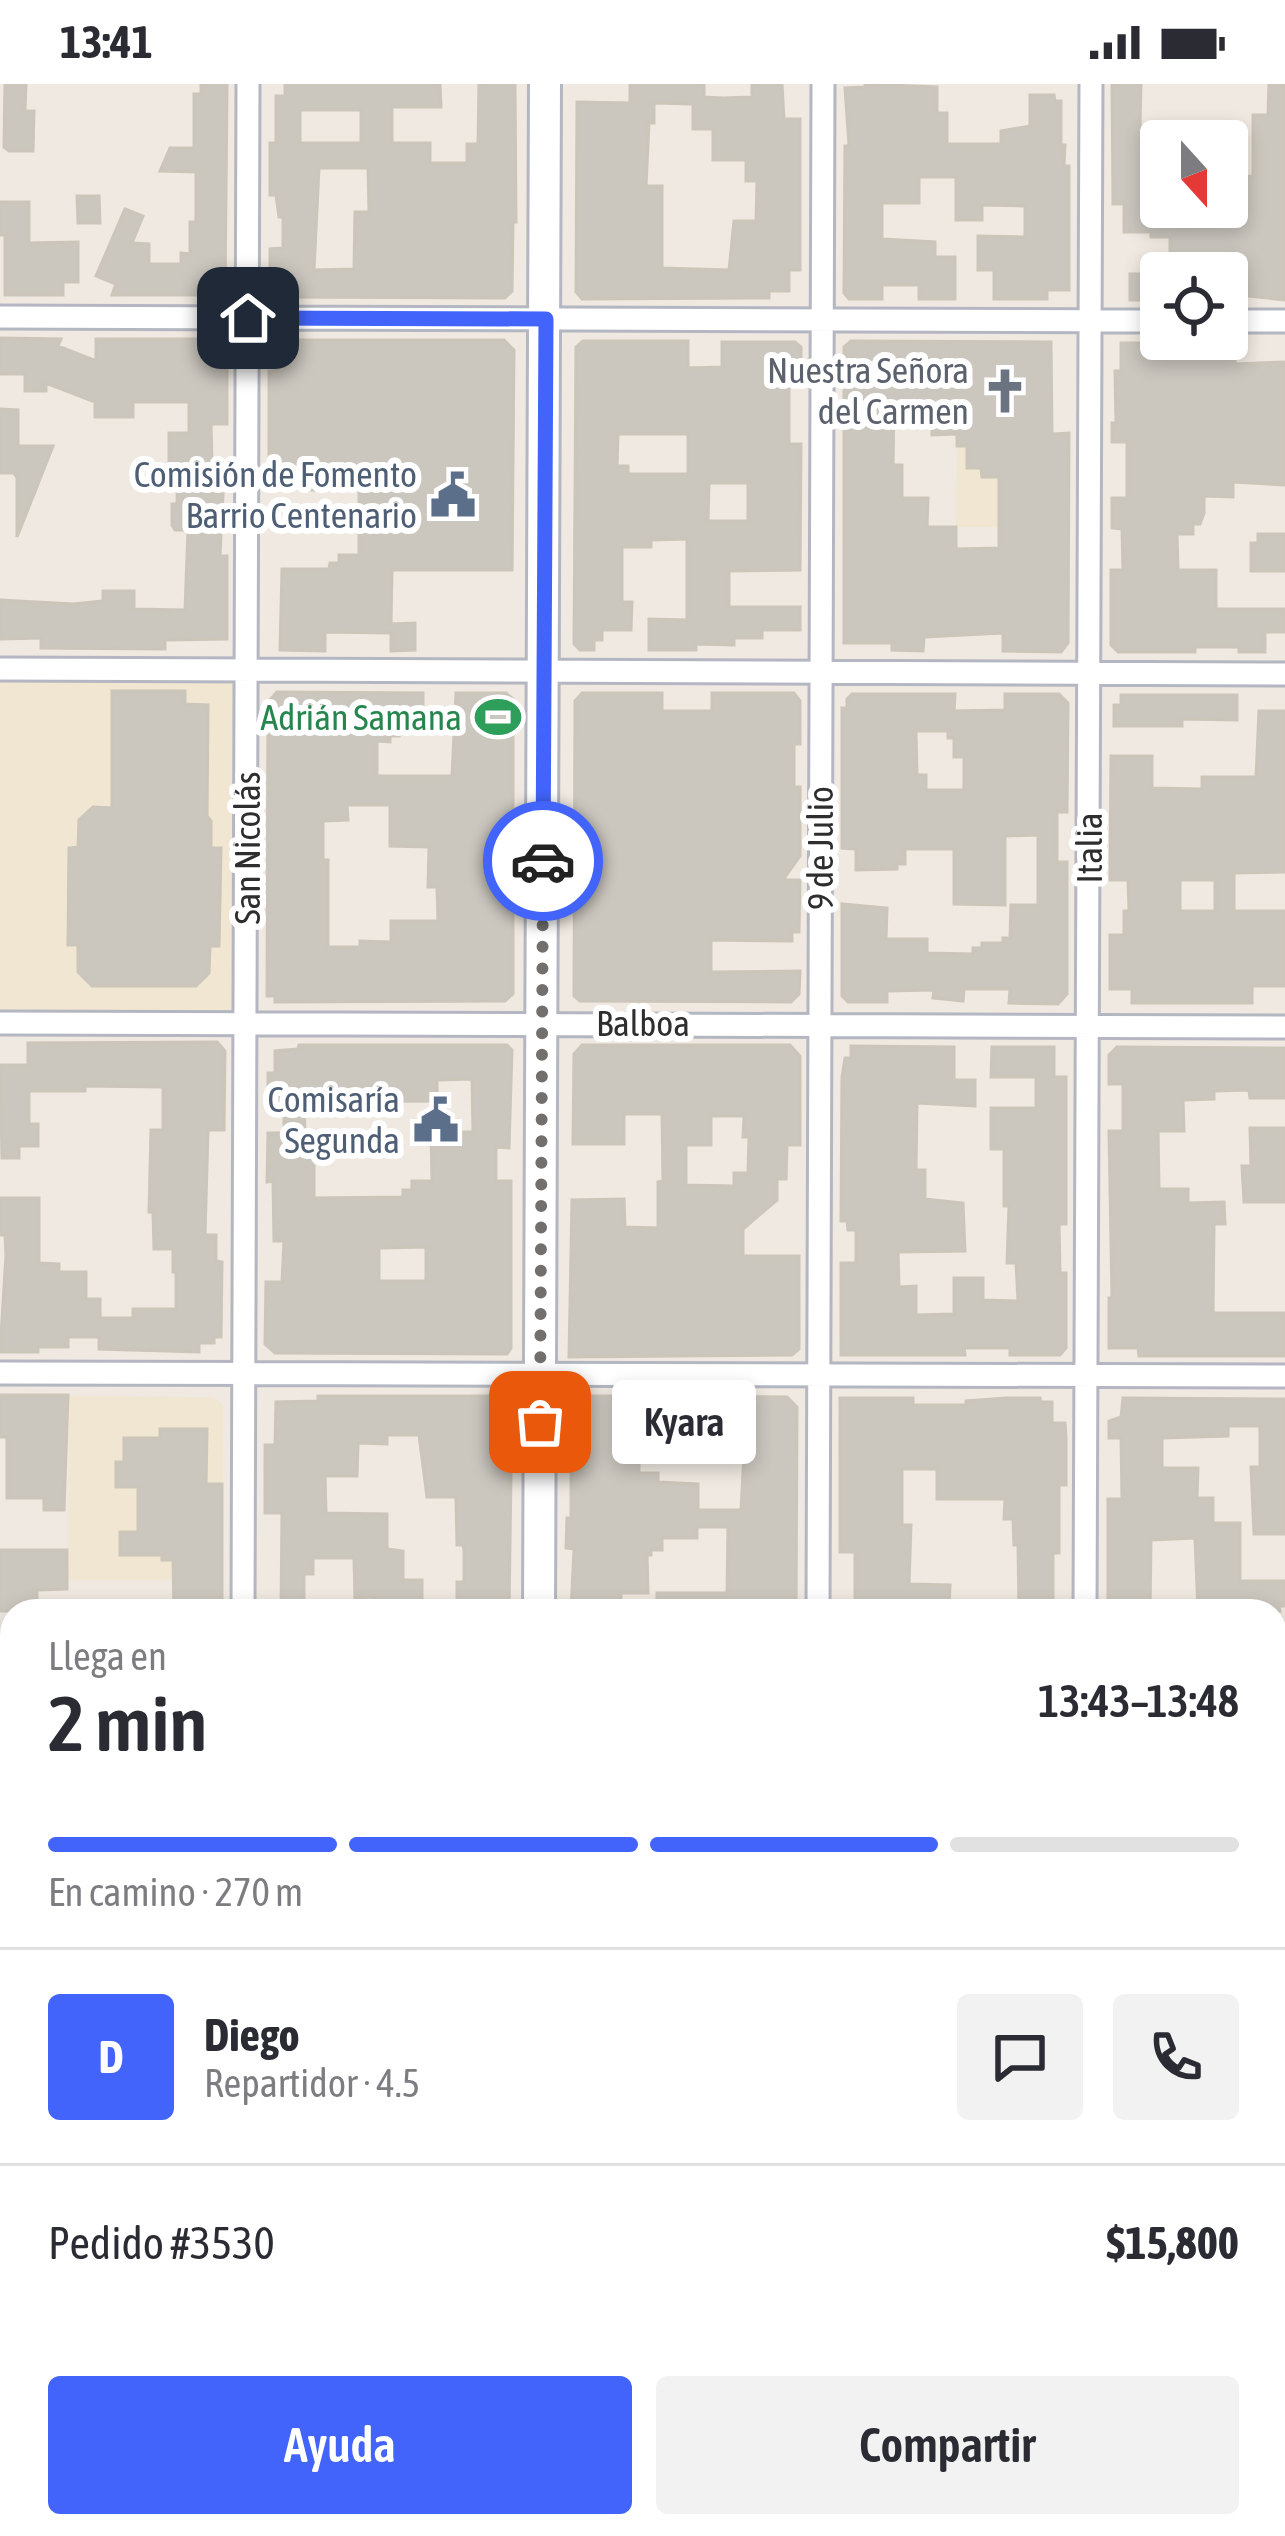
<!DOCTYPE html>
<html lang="es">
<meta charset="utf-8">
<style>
:root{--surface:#fff;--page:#f2f2f3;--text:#2b2b33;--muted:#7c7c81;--line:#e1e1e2;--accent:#4264fb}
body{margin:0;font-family:"Asap Condensed",sans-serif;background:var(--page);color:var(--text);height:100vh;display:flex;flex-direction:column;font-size:45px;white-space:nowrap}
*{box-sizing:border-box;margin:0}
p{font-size:39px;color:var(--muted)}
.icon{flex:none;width:66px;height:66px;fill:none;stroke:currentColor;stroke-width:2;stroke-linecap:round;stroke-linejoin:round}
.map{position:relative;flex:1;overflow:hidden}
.sheet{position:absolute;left:0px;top:1515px;width:1287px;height:939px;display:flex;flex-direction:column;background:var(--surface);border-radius:36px 36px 0 0;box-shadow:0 6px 18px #0003}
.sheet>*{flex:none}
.needle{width:78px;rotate:159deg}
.fabs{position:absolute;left:1140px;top:36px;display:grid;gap:24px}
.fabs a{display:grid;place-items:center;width:108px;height:108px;border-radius:12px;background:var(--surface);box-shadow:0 6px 18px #0003;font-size:60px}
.pin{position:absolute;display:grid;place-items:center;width:102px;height:102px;color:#fff;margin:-51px;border-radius:24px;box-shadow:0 6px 18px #0006}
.courier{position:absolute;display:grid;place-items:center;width:120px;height:120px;margin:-60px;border:9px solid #4264fb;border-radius:50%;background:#fff;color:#222;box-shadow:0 3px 15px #0007}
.bubble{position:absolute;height:84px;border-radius:12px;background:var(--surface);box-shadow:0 6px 18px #0003;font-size:39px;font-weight:600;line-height:84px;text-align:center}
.overview em{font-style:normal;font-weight:600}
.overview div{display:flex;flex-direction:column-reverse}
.overview{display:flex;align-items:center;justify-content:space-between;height:204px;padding:0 48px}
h1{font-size:78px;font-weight:600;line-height:90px}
.bar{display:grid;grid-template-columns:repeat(4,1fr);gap:18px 12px;align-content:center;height:144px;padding:0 48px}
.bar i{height:15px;border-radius:9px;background:var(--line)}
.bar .active{background:var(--accent)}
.bar p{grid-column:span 4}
.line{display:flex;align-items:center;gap:30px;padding:0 48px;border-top:3px solid var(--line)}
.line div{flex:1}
.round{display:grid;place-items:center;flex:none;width:126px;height:126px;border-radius:12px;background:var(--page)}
.action{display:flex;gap:24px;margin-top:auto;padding:24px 48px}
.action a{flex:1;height:138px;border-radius:12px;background:var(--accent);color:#fff;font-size:48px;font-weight:600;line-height:138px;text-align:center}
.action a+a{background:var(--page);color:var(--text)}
.status{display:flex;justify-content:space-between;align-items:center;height:84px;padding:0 60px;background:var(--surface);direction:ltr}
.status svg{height:33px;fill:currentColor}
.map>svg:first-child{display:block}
</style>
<div class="status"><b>13:41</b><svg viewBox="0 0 49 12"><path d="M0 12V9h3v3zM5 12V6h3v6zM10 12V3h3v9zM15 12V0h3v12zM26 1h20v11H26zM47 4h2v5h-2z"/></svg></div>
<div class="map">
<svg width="1285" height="2452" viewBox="0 0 1285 2452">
<rect width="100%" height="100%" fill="#efe9e1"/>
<path fill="#f0e6d1" d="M957,362H1069L1068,443H956Z
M0,585L247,586L246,938L0,939Z
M69,1312L213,1313L223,1321L222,1496H68Z"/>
<path fill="#b6e59e" d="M1285,2426V2452H976L1098,2442H1275V2427Z"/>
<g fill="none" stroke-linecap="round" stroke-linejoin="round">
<path stroke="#75cff0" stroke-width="6" d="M1275,2436L1285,2435
M1085,2450L1211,2442
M1069,2452L1079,2451"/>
</g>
<path fill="#cbc7bf" stroke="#cbc5ba" stroke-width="3" fill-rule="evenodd" d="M5,0H26L25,27H34L33,67H9L4,63Z
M201,0H227L225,211H112L116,200L96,192L125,125L143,132L132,159L149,160V180H181V169L190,170V138H196V88L160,87L170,64H194V10H201Z
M285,0H440L441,23H392V59H430V79H467V60H478L479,0H515L516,138H513L512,207L505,214L286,213V200L270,201V165L283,164V133H279L276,111H270V59H276V12H285ZM300,26H361V59H300ZM319,84H368L369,128H355L354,185L314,186Z
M630,0H704V13L723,14L752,13V0H782L784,35H800V186H789V207H769V214H752L582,215L576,208L577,18L630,19ZM654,19L693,20V45H713V76H746V97H757L756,137H734L729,186L662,184V102H646L649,39H654Z
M865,0L937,3V29H947V60H1001V47L1030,42V11H1054L1055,17H1061V61H1065L1064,82H1069V206H1047V215H994V186H978V152L1025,153V122L982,121V136H956V93H919V119H882V155L935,158V173H955V215H919V201H882V215H849L844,209L845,62H849L845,4L865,3Z
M1112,0H1141L1140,41L1149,47V61H1161V123H1177V144L1216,143V123H1227V93L1253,92V31H1268L1269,0H1285V216L1248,212V200H1227V189H1170V153H1151V148H1124V120H1113Z
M77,112H99L100,139H78Z
M0,118H29V159L78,158V198H63V211H5V151H0Z
M1130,190H1161V216H1130Z
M0,254L61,255L58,262L96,277V255H210V274H227V340H211L212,380H220V410H223L220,472H227V555L165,556V565L41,564V554L0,555V516L73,520L103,517V507H134V525L185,526L188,446H175L172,441V420H177L178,380H169V349H189V318H133V333H95V318L46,299V307H25V290H0Z
M276,256H504L514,266L512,486H392L391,540L415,539V566L391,567V549L325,548V567L280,566L282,485H329L330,479H339V471H359V406H303V380H269V287H276Z
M583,257H688V284L722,283V258H795L801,263V298H789V360H801L800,486L729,487V523H800V546H762V554H734V561L696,560V566H649V535L687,536V455L651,456V463H622V518H632L631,546H602V556H594V566H580L574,560L576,263ZM618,350H688V390H628V382H617ZM709,399H748V437H708Z
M851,257L1051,258L1052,350L1069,349L1068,559L1061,568L1003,567V549L924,553L923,567L892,566V559H844V263ZM894,322H931L932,351L957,350V362H967V384H981L982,393H999V464L956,465V443H927L928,414H902V381H893Z
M1121,259H1183V268H1217V259H1235V280L1285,278V401L1233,398V413L1204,412V429L1200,440H1193V450H1177L1178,486H1216V525H1285V548H1265V568H1239V563H1195V568H1118L1111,561V486H1123L1122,445L1112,444V414H1127V358H1112V339H1116L1115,287H1121Z
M0,325L18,326V362H53L17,453V394L14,389H0Z
M1258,450H1285V487H1251V459H1258Z
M112,607H185V620L208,621L207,732L211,737V764H221L219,862H210L209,889L196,902H92L78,888V861H68L69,764L78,763L79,736L93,723L112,724Z
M277,608L423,609V633L418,634V646L399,647V652H390V658L377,657V692H452L456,609H506L513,615V910L505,917L275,918V912H267L268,618ZM347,721H390V762L429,763L428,803H437L438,837H391V858L360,857V863H328V776H323V737L348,736Z
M582,609H662V627H712V609H794L800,617V660H794V703H800V772L783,796H800L799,848H792V857L711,856V888L800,887L799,910L791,918L580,917L574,912L575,617Z
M852,610H955L954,627L1005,626V610H1059L1068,619L1067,728H1057V778H1067V910L1058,920L1009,919L1010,905H964L963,917L933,914L934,906L887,907V918H848L842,912V820L887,824L886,855H927V869L973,870V864H982V859H1003V854H1010L1011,821H1038V751L1005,752V821L954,820V765H905V780H897V785L856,786V765L842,764V624H847V615ZM916,647H948V654H954V673H964V706H926V691H917Z
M1121,611H1237V636L1182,635V642H1114V621H1121Z
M1259,627H1285V788L1234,789V827H1285V902H1252V919H1132V905H1110V851H1124V827H1129L1128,796H1110L1111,672H1152V704L1202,705V693H1256ZM1180,796H1215V827H1180Z
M217,958L225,967L224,1046H208L205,1151H216V1177L222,1178L221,1253H214V1259H199V1268L99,1265V1253H68V1263H38V1268H0L6,1171L5,1151H0V1114H39V1179L59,1180V1188H86V1215H100V1234H133V1225H176V1188H173V1165H154L153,1128H149L151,1046H163V1003L85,1002V1007H29V1040H38V1062H19V1074H2L0,981H28V959Z
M299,961H507L512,966L509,1064L496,1063V1097H511V1264L507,1270L275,1269L265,1260L266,1198H282L284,1157H274L273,1097L267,1098L268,1049H284V1017H268V989H275V967L298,965ZM472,995L473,1048H431L432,1097H412V1106H403V1113L314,1114V1048H305L304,1018L437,1017V996ZM426,1163V1197H379V1164Z
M582,961H790L800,972V1061H787L786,1095H777V1116L743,1145V1172H799V1265L792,1271L569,1273L572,1116L624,1115L625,1143L658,1144V1098L663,1097L662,1030H624V1060H573L574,970ZM711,1032H744L743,1053H749L748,1089H734V1102L686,1101V1061H711Z
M851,962L954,963V996H975V1022L917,1019L916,1086H925V1115L963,1119L965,1167L898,1168L899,1203L916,1202V1231L954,1230V1194H983V1216L1018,1217L1016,1179H1007L1009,1122H1004V1065H991V1024H1036V993H991L992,963H1054V993H1066V1140H1059L1060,1189H1066V1264L1060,1271H1010V1264H964L965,1271H841V1179H856V1146H848L847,1137H841L842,993L845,974H851Z
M1117,963L1285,964V1014H1250L1249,1006L1214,1007V1015L1183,1016L1184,1047H1158L1159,1105H1188V1119L1224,1118L1225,1140H1214L1213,1229H1285V1272H1139L1138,1264H1109V1214H1112L1109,1047H1123V1000H1109V971Z
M1250,1044H1285V1118H1244L1242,1082H1251Z
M0,1311H68L64,1426H44V1414H7V1353H0Z
M318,1312H505L512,1320L509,1527H457V1498H464V1467L463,1461H457L456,1413H427L419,1351H387V1360L358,1359L357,1392H325L326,1429L387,1430V1465L403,1467V1496H422V1522H418V1527H375L374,1513L355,1514L354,1474H313V1490H304V1527H281L282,1429H265V1361H275L276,1318L318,1317Z
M571,1312H622L623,1342H639V1389H658V1398L698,1400V1426H741L744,1370H711V1348L657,1347V1312L787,1313L797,1323L796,1527H657V1509H727L728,1443H697V1454H662V1466H651V1471H647L648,1509H621V1527H571L574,1465L566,1464L567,1434H571Z
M840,1314H913V1321H966V1317L1007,1314H1040L1041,1318H1052V1339H1065L1066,1353V1401H1059V1469H1053V1527L1019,1525L1018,1461H1014L1013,1435H1004L1005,1415H937V1385H902V1441H911L909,1500L950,1501L949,1526L855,1522V1468H840Z
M1123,1314L1285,1315V1450H1254L1251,1383H1260V1342H1228V1352L1162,1354V1384H1198L1197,1414H1213V1439H1240V1497H1285V1522H1279L1280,1527H1198L1195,1454L1151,1456L1150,1527H1108V1415H1122L1121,1354H1109V1337L1121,1333Z
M160,1345H207L206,1400H222V1527H174L173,1476H162V1471H120V1448H138V1403H116V1378H124V1354H160Z
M0,1466H67V1505L37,1506V1527H0Z"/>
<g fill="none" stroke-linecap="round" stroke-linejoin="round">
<g stroke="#b4b7c1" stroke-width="27">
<path id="street" d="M0,233L1161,237
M1227,237H1285
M0,585L1285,590
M0,939L1285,943
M0,1289L1285,1292
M243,1527L248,0
M818,1527L823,0
M1085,1527L1091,0
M0,1641H12
M1275,1646L1285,1647
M0,1992L12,1993
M1275,1998H1285
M0,2344H12
M1275,2418L1285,2417
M241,2442V2452
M815,2452V2442
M862,2452L984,2442"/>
</g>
<g stroke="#b4b7c1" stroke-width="36">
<path id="secondary" d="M539,1527L545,0
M535,2452V2442"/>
</g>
<path stroke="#c9c9c9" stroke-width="3" stroke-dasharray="9 6" stroke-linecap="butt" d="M1083,2452V2442"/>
<use href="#street" stroke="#fff" stroke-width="21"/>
<use href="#secondary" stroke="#fff" stroke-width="30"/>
</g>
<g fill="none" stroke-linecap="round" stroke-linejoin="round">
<path stroke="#726f6d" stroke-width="12" stroke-dasharray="0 21.6" d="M540,1338L543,777"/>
<path stroke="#4264fb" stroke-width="15" d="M248,234L546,235L543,777"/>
</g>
<defs>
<g id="church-bare" transform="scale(3.6)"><path d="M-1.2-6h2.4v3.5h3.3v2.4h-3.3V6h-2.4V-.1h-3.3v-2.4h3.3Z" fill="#6b7280" stroke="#fff" stroke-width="2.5" paint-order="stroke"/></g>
<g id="civic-bare" transform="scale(3.6)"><path d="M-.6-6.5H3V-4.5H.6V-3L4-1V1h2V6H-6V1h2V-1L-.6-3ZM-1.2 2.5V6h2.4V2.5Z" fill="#5c6f8a" stroke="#fff" stroke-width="2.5" paint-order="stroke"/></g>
<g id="stadium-bare" transform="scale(3.6)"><path d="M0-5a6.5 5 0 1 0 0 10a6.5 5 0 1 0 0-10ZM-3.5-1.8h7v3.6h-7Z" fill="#2e9e5b" stroke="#fff" stroke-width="2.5" paint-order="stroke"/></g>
</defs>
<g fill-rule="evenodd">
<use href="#church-bare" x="1005" y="307"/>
<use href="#civic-bare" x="453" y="411"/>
<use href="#stadium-bare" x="498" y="633"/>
<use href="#civic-bare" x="436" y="1036"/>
</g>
<g text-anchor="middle" stroke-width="12" stroke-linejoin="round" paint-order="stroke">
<g font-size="36" fill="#5b616d" stroke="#fff" text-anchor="end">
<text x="969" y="299">Nuestra Señora<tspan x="969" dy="41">del Carmen</tspan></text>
</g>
<g font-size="36" fill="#4e5e75" stroke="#fff" text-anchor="end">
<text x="417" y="403">Comisión de Fomento<tspan x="417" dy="41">Barrio Centenario</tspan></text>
<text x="400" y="1028">Comisaría<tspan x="400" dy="41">Segunda</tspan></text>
</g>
<g font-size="36" fill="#27864d" stroke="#fff" text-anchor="end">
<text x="462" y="646">Adrián Samana</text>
</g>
<g font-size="36" fill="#2e2e2e" stroke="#fff">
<text transform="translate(247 764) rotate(-90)" y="13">San Nicolás</text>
<text transform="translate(820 764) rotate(-90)" y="13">9 de Julio</text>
<text transform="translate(1089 764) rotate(-90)" y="13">Italia</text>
<text x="643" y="952">Balboa</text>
</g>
</g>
</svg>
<div class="fabs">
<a><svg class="needle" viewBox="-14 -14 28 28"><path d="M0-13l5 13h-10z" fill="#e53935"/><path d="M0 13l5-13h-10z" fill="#7c7c81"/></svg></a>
<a><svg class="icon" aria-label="locate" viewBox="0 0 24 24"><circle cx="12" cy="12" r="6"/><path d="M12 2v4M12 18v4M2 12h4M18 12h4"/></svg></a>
</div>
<div class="pin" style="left:540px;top:1338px;background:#ea580c"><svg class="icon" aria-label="bag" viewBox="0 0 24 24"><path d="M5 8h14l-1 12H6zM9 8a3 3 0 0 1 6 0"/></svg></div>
<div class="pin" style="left:248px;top:234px;background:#1f2937"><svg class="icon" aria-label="home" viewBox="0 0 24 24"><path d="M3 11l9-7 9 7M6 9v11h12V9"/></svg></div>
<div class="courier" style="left:543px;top:777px"><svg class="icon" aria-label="car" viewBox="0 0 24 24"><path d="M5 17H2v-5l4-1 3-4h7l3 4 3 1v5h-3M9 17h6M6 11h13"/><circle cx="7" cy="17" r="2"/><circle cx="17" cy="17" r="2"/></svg></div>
<div class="bubble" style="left:612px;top:1296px;width:144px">Kyara</div>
<section class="sheet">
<div class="overview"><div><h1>2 min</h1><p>Llega en</p></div><em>13:43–13:48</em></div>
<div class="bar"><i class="active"></i><i class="active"></i><i class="active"></i><i></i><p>En camino · 270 m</p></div>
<div class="line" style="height:216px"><b class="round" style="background:var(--accent);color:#fff">D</b><div><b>Diego</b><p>Repartidor · 4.5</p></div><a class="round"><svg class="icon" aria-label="chat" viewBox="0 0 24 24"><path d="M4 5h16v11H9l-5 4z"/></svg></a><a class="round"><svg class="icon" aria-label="phone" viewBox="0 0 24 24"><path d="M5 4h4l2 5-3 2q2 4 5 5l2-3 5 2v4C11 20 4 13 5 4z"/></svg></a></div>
<div class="line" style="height:156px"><div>Pedido #3530</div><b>$15,800</b></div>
<div class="action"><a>Ayuda</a><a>Compartir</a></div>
</section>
</div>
